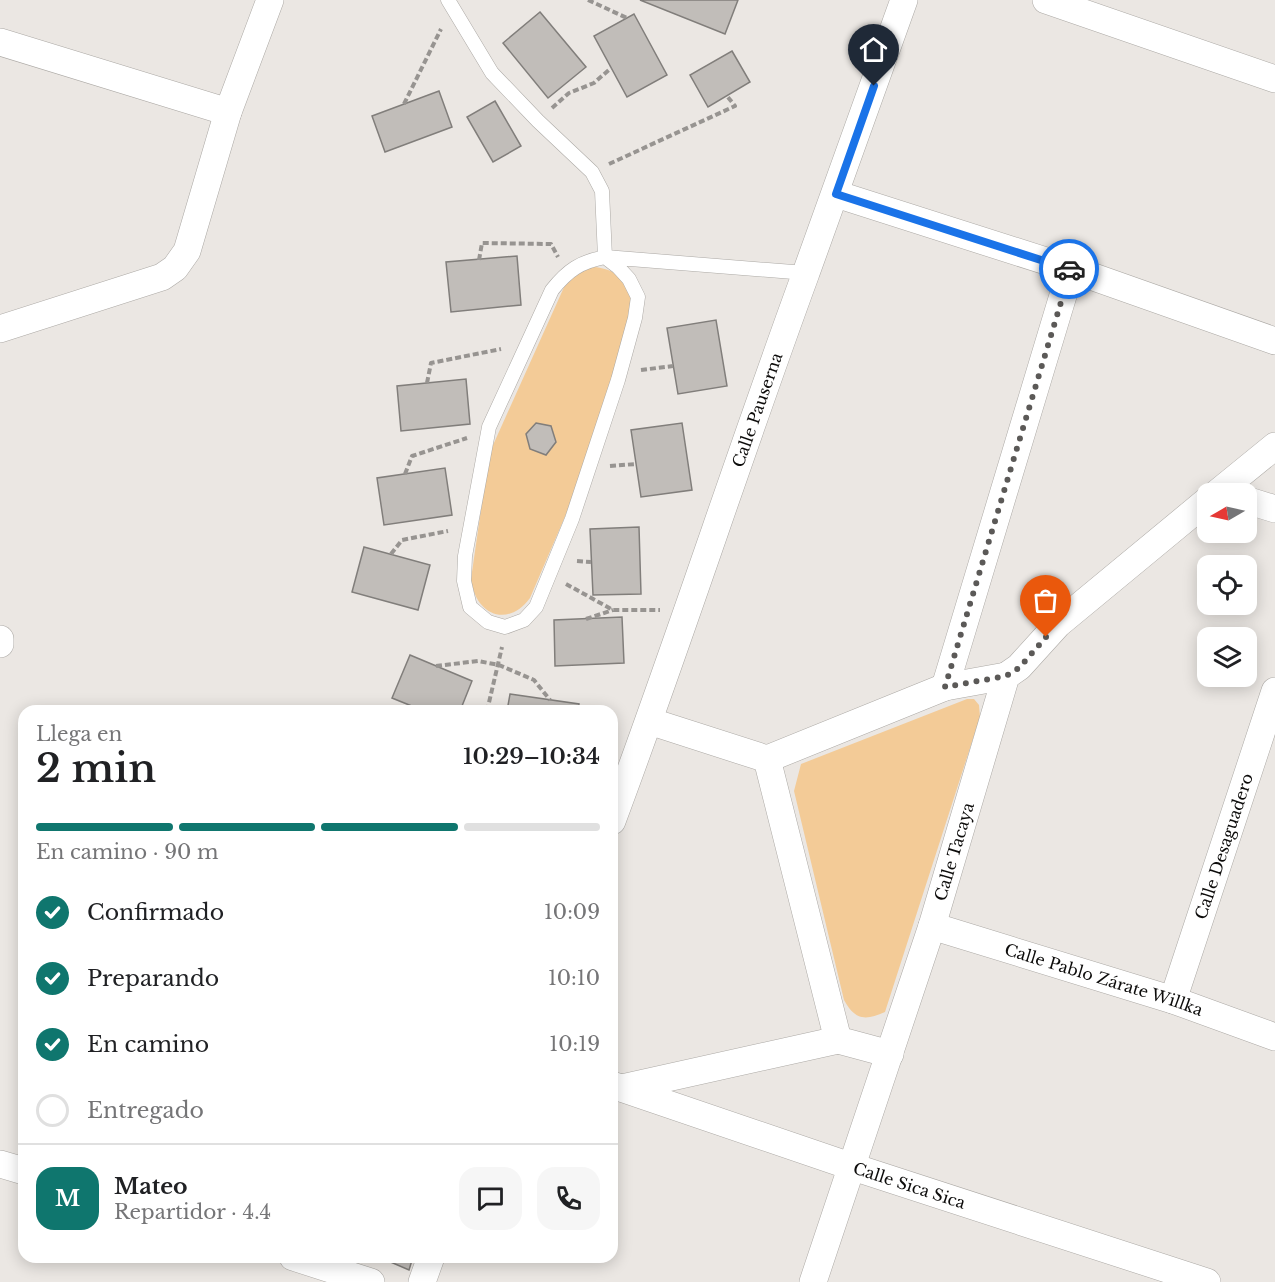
<!DOCTYPE html>
<html lang="es">
<meta charset="utf-8">
<style>
:root{--surface:#fff;--page:#f6f6f6;--text:#202124;--muted:#757577;--line:#e0e0e0;--accent:#0f766e}
body{margin:0;font-family:"Libre Baskerville",serif;background:var(--page);color:var(--text);height:100vh;display:flex;flex-direction:column;font-size:22px;white-space:nowrap}
*{box-sizing:border-box;margin:0}
p{font-size:20px;color:var(--muted)}
.icon{flex:none;width:33px;height:33px;fill:none;stroke:currentColor;stroke-width:2;stroke-linecap:round;stroke-linejoin:round}
.map{position:relative;flex:1;overflow:hidden}
.side{position:absolute;left:18px;top:705px;width:600px;height:558px;display:flex;flex-direction:column;background:var(--surface);border-radius:18px;box-shadow:0 3px 15px #0003}
.side>*{flex:none}
.needle{width:39px;rotate:261deg}
.fabs{position:absolute;left:1197px;top:483px;display:grid;gap:12px}
.fabs a{display:grid;place-items:center;width:60px;height:60px;border-radius:12px;background:var(--surface);box-shadow:0 3px 15px #0003;font-size:30px}
.pin{position:absolute;display:grid;place-items:center;width:51px;height:51px;color:#fff;margin:-62px -26px;border-radius:50% 50% 50% 0;rotate:-45deg;box-shadow:0 0 6px #0007}
.pin .icon{rotate:45deg}
.courier{position:absolute;display:grid;place-items:center;width:60px;height:60px;margin:-30px;border:4px solid #1a73e8;border-radius:50%;background:#fff;color:#222;box-shadow:0 2px 8px #0007}
.overview em{font-style:normal;font-weight:600}
.overview div{display:flex;flex-direction:column-reverse}
.overview{display:flex;align-items:center;justify-content:space-between;height:102px;padding:0 18px}
h1{font-size:39px;font-weight:600;line-height:45px}
.bar{display:grid;grid-template-columns:repeat(4,1fr);gap:9px 6px;align-content:center;height:72px;padding:0 18px}
.bar i{height:8px;border-radius:4px;background:var(--line)}
.bar .current{background:var(--accent)}
.bar p{grid-column:span 4}
.line{display:flex;align-items:center;gap:15px;padding:0 18px;border-top:2px solid var(--line)}
.line div{flex:1}
.round{display:grid;place-items:center;flex:none;width:63px;height:63px;border-radius:18px;background:var(--page)}
ol{padding:0 18px;list-style:none}
li{display:flex;align-items:center;gap:18px;height:66px}
li p{margin-inline-start:auto}
li .icon{padding:6px;border-radius:50%;background:var(--accent);color:#fff;stroke-width:4}
li:last-child{color:var(--muted)}
li i{width:33px;height:33px;border:3px solid var(--line);border-radius:50%}
.map>svg:first-child{display:block}
</style>
<div class="map">
<svg width="1275" height="1282" viewBox="0 0 1275 1282">
<rect width="100%" height="100%" fill="#ebe7e3"/>
<path fill="#f3cb97" d="M595,267C621,271 624,280 634,302L606,405L576,491L530,598C507,629 475,614 471,579L489,454L565,285L583,269Z
M967,699H974L979,705L980,717L885,1012C865,1021 855,1020 844,1000L794,791L801,764Z"/>
<path fill="#c1bdb9" stroke="#817e7b" stroke-width="1.5" d="M640,0H738L725,34Z
M540,12L586,67L548,98L503,43Z
M634,14L667,75L627,97L594,36Z
M732,51L750,82L708,107L690,75Z
M439,91L452,127L385,152L372,116Z
M495,101L521,146L493,162L467,117Z
M517,256L521,305L451,312L446,262Z
M716,320L727,386L678,394L667,328Z
M466,379L470,424L401,431L397,386Z
M536,423L551,426L556,442L546,455L530,449L526,434Z
M682,423L692,490L641,497L631,430Z
M445,468L452,515L384,525L377,478Z
M639,527L641,594L593,595L590,529Z
M364,547L430,565L418,610L352,592Z
M622,617L624,663L555,666L554,620Z
M410,655L472,681L460,711H424L392,698Z
M510,694L579,704L578,711H507Z
M379,1257H413L409,1270Z"/>
<g fill="none" stroke-linecap="round" stroke-linejoin="round">
<g stroke="#aca9a5" stroke-width="15">
<path id="service" d="M448,0L492,73L538,121L592,172L602,191L605,257L806,273
M605,257L618,267L629,279L638,297L635,318L618,380L572,519L536,607L524,620L505,627L488,622L470,607L464,581L465,556L489,427L552,290C568,270 580,262 605,257Z"/>
</g>
<g stroke="#aca9a5" stroke-width="28">
<g id="minor">
<path d="M1046,0L1275,79"/>
<path d="M0,42L228,112"/>
<path d="M836,194L1071,269L1275,341"/>
<path d="M0,329L162,277L175,268L187,251L228,112L270,0"/>
<path d="M1216,494L1275,446"/>
<path d="M1246,500L1275,509"/>
<path d="M0,639V644"/>
<path d="M945,687L1071,269"/>
<path d="M649,721L767,759L838,1040L890,1054"/>
<path d="M767,759L945,687L1006,676"/>
<path id="s1" d="M612,821C680,639 739,455 806,273C839,182 872,91 904,0"/>
<path id="s2" d="M932,926L1173,1000L1275,1037"/>
<path id="s3" d="M1173,1000L1275,691"/>
<path id="s4" d="M612,1085L850,1166L1207,1282"/>
<path d="M622,1088L838,1040"/>
<path d="M0,1164L24,1171"/>
<path d="M293,1257L371,1282"/>
<path d="M422,1282L431,1257"/>
<path id="s5" d="M813,1282L932,926L1006,676L1019,667L1058,624L1208,500"/>
</g>
</g>
<path stroke="#979491" stroke-width="4" stroke-dasharray="6 3" stroke-linecap="butt" d="M588,0L627,18
M404,104L441,29
M552,108L569,93L594,83L611,68
M609,164L735,106L727,96
M479,260L482,243L551,244L558,257
M641,370L673,366
M427,383L431,363L501,349
M610,466L636,464
M405,474L412,456L467,438
M391,554L402,540L448,531
M577,561L591,562
M566,584L613,610H660
M586,619L613,610
M436,666L478,661L499,665L534,680L550,700
M487,711L502,647"/>
<use href="#service" stroke="#fff" stroke-width="14"/>
<use href="#minor" stroke="#fff" stroke-width="27"/>
</g>
<g fill="none" stroke-linecap="round" stroke-linejoin="round">
<path stroke="#5b5957" stroke-width="6" stroke-dasharray="0 10.8" d="M1046,637L1019,668L1006,676L945,687L1071,269H1069"/>
<path stroke="#1a73e8" stroke-width="8" d="M874,86L836,194L1069,269"/>
</g>
<g text-anchor="middle" stroke-width="5" stroke-linejoin="round" paint-order="stroke">
<g font-size="16" fill="#0d0c0b" stroke="#ebe7e3">
<text dy="6" stroke="none"><textPath href="#s1" startOffset="436">Calle Pauserna</textPath></text>
<text dy="6" stroke="none"><textPath href="#s3" startOffset="162">Calle Desaguadero</textPath></text>
<text dy="6" stroke="none"><textPath href="#s5" startOffset="453">Calle Tacaya</textPath></text>
<text dy="6" stroke="none"><textPath href="#s2" startOffset="180">Calle Pablo Zárate Willka</textPath></text>
<text dy="6" stroke="none"><textPath href="#s4" startOffset="314">Calle Sica Sica</textPath></text>
</g>
</g>
</svg>
<div class="fabs">
<a><svg class="needle" viewBox="-14 -14 28 28"><path d="M0-13l5 13h-10z" fill="#e53935"/><path d="M0 13l5-13h-10z" fill="#757577"/></svg></a>
<a><svg class="icon" aria-label="locate" viewBox="0 0 24 24"><circle cx="12" cy="12" r="6"/><path d="M12 2v4M12 18v4M2 12h4M18 12h4"/></svg></a>
<a><svg class="icon" aria-label="layers" viewBox="0 0 24 24"><path d="M12 4l9 5-9 5-9-5zM3 14l9 5 9-5"/></svg></a>
</div>
<div class="pin" style="left:1046px;top:637px;background:#ea580c"><svg class="icon" aria-label="bag" viewBox="0 0 24 24"><path d="M5 8h14l-1 12H6zM9 8a3 3 0 0 1 6 0"/></svg></div>
<div class="pin" style="left:874px;top:86px;background:#1f2937"><svg class="icon" aria-label="home" viewBox="0 0 24 24"><path d="M3 11l9-7 9 7M6 9v11h12V9"/></svg></div>
<div class="courier" style="left:1069px;top:269px"><svg class="icon" aria-label="car" viewBox="0 0 24 24"><path d="M5 17H2v-5l4-1 3-4h7l3 4 3 1v5h-3M9 17h6M6 11h13"/><circle cx="7" cy="17" r="2"/><circle cx="17" cy="17" r="2"/></svg></div>
<section class="side">
<div class="overview"><div><h1>2 min</h1><p>Llega en</p></div><em>10:29–10:34</em></div>
<div class="bar"><i class="current"></i><i class="current"></i><i class="current"></i><i></i><p>En camino · 90 m</p></div>
<ol>
<li><svg class="icon" aria-label="check" viewBox="0 0 24 24"><path d="M5 12l5 5 9-10"/></svg>Confirmado<p>10:09</p></li>
<li><svg class="icon" aria-label="check" viewBox="0 0 24 24"><path d="M5 12l5 5 9-10"/></svg>Preparando<p>10:10</p></li>
<li><svg class="icon" aria-label="check" viewBox="0 0 24 24"><path d="M5 12l5 5 9-10"/></svg>En camino<p>10:19</p></li>
<li><i></i>Entregado</li>
</ol>
<div class="line" style="height:108px"><b class="round" style="background:var(--accent);color:#fff">M</b><div><b>Mateo</b><p>Repartidor · 4.4</p></div><a class="round"><svg class="icon" aria-label="chat" viewBox="0 0 24 24"><path d="M4 5h16v11H9l-5 4z"/></svg></a><a class="round"><svg class="icon" aria-label="phone" viewBox="0 0 24 24"><path d="M5 4h4l2 5-3 2q2 4 5 5l2-3 5 2v4C11 20 4 13 5 4z"/></svg></a></div>
</section>
</div>
